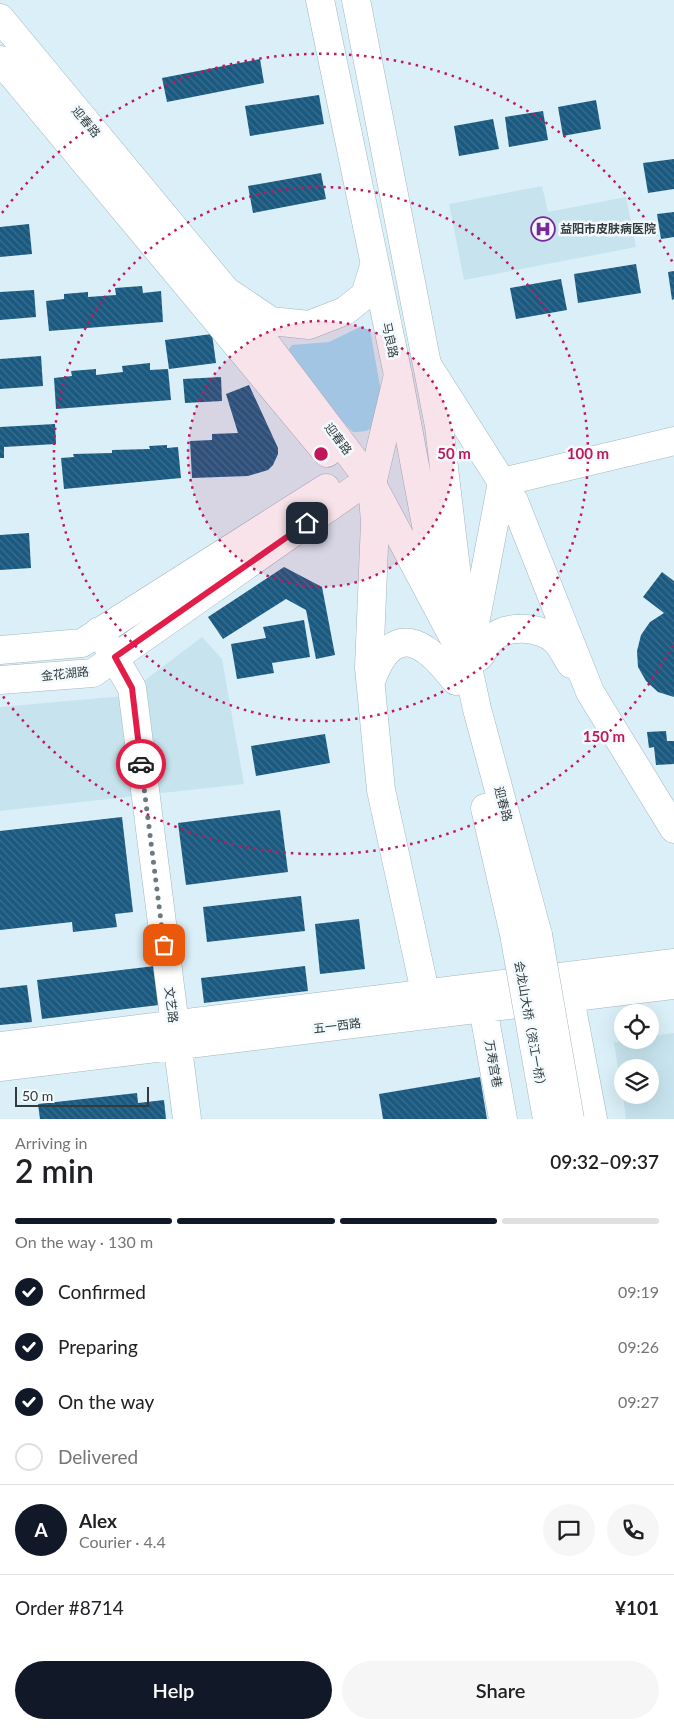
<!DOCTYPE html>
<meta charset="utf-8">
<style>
:root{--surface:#fff;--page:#f6f6f6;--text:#202124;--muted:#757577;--line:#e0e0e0;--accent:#111827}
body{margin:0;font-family:Lato,"Noto Sans SC",sans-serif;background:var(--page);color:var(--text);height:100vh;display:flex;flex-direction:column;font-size:19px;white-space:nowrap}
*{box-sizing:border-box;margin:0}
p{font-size:16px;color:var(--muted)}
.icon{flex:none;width:28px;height:28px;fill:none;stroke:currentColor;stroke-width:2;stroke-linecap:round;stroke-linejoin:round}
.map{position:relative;height:1119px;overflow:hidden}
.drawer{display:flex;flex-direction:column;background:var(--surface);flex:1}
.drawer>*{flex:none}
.fabs{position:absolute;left:614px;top:1004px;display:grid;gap:10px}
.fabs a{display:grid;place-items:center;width:45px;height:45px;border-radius:50%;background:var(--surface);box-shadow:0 5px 20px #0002;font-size:25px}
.scale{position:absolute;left:15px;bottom:12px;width:134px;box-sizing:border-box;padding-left:5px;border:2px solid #323a3d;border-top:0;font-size:14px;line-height:18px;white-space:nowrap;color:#323a3d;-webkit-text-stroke:4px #f2fafd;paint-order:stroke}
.pin{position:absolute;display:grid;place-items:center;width:42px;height:42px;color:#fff;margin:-21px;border-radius:10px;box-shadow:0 2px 8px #0006}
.courier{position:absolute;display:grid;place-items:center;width:50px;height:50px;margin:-25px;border:4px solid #e11d48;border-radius:50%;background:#fff;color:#222;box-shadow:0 1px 6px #0007}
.headline em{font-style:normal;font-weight:600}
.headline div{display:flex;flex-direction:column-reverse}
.headline{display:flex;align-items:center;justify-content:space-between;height:85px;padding:0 15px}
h1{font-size:32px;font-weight:600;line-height:38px}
.bar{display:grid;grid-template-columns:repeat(4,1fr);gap:8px 5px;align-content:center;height:60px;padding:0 15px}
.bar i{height:6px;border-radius:4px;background:var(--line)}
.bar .active{background:var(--accent)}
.bar p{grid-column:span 4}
.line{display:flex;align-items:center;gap:12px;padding:0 15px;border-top:1px solid var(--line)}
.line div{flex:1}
.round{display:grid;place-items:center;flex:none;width:52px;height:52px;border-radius:26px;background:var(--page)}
ol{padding:0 15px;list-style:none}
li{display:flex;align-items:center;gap:15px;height:55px}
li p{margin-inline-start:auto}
li .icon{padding:5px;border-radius:50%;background:var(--accent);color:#fff;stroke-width:4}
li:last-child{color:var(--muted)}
li i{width:28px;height:28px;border:2px solid var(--line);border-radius:50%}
.button{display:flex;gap:10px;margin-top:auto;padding:10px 15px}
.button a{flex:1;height:58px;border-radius:30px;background:var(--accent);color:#fff;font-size:20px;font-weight:600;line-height:58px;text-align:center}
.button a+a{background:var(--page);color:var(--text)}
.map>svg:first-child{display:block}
</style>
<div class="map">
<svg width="674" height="1119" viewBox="0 0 674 1119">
<defs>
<pattern id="building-back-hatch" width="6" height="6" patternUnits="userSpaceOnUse" patternTransform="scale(1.25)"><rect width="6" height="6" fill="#1a5980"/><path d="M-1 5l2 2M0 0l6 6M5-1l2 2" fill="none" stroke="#3c6e8e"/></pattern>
</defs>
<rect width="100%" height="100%" fill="#daeff7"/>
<path fill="#c7e4ee" d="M542,186L548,212L626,197L636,247L464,280L449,204Z
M202,637L222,659L244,784L0,811V707L124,696Z
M674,1033V1119H626L623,1095H650V1068H622V1095L614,1042L650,1040V1036Z"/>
<path fill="#9dddf5" d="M360,327L370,330L383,403L377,426C368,431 362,432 353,432L346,425L294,365L287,352L292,345L329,342Z"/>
<path fill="url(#building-back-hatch)" d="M260,59L264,83L167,102L162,78Z
M319,95L324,124L250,136L245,106Z
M596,100L601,129L563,136L558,107Z
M543,111L548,140L509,147L505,117Z
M493,119L499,149L459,156L454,126Z
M674,159V189L648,193L643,163Z
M321,173L326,199L253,213L248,186Z
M674,212V237L661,239L657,214Z
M29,224L32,254L0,257V227Z
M636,264L641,293L578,303L574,274Z
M674,271V299L672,300L668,272Z
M561,279L567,310L516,319L510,288Z
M142,286L143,293L161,291L163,322L49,331L46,301L64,299V294L88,292V297L116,295L115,288Z
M34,290L36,317L0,320V292Z
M212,334L216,363L169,369L165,340Z
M41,356L43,386L0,389V359Z
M150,363V370L168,369L171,400L56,409L54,378L72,376L71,371L96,369V375L123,372L122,366Z
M221,377L222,401L185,403L183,379Z
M249,385L278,448V454L273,465L268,470L248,476L192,478L190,441L212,440V434L238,433L226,394Z
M55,424L56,444L4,447V458H0V427Z
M167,445V448L178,447L181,478L64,489L61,458L74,457L73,454L112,453V450L150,449L149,446Z
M29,533L31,568L0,570V535Z
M284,567L322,587L335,655L316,659L306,610L286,599L223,639L208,617Z
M662,572L674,581V697L658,692L646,681L638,667L637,651L641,635L650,622L664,613L643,597Z
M304,620L310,657L272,663L274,673L237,679L231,644L266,638L263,627Z
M666,731L667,741H674V764L656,765L654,747L649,748L647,732Z
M325,734L330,763L256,776L251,746Z
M280,810L288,872L186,885L178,823Z
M122,817L133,912L115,914L117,927L73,932L72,922L0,930V831Z
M301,896L305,931L207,942L203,907Z
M359,919L365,969L320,974L315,924Z
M155,966L159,1005L42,1019L37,980Z
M305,966L308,991L204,1003L201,978Z
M27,985L32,1022L0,1025V988Z
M480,1077L487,1119H383L379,1094Z
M137,1093L138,1103L164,1100L166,1119H40L38,1104Z"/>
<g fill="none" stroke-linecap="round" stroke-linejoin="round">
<g stroke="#a3b7bf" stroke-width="29">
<path id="secondary" d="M428,366L514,501L590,692L674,829
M398,375L372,484L375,522L369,668L381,790L429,1010
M99,631L132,688L187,1119
M0,650L82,643L326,488
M469,655L502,482L674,441
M467,663C489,654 479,651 491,639C507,624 540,626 556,641C562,647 566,657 571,664
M0,680L93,673L355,489L372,484
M371,681C380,656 396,629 426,650C438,658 447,671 456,681
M570,998L593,1119
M483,1008L503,1119
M0,1046L674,963
M0,1067L674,985"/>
</g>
<g stroke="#a3b7bf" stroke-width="29">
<path id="primary" d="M231,294L271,321L309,325L345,311L365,295L374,266"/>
</g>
<g stroke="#a3b7bf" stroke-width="29">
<path id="highway" d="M320,0L398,375L438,589
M356,0L439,426L465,644
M0,18L227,292L372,484L467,663L477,709L538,935
M0,60L327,453
M485,808L514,934"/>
</g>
<use href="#secondary" stroke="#fff" stroke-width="28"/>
<use href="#primary" stroke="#fff" stroke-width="28"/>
<use href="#highway" stroke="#fff" stroke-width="28"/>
<g stroke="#a3b7bf" stroke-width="29" stroke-linecap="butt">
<path id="highway-bridge" d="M514,934L547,1119
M538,935L570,1119"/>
</g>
<use href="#highway-bridge" stroke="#fff" stroke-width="28"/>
</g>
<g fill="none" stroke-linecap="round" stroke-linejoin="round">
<path stroke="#6d797e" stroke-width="5" stroke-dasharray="0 9" d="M141,764L164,945"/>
<path stroke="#e11d48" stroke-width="6" d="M141,764L132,688L115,657L307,523"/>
</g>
<circle cx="321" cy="454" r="133" fill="#c2185b" fill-opacity=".12"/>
<g fill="none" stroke="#c2185b" stroke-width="2.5" stroke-dasharray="2.5 5">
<circle cx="321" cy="454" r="133"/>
<circle cx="321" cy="454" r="267"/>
<path d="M673 645A400 400 0 0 1 2 695M2 213A400 400 0 0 1 673 263"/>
</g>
<defs>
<g id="hospital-ring" transform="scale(1.25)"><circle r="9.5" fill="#f2fafd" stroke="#79299a" stroke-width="1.5"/><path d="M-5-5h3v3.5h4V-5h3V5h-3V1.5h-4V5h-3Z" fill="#79299a"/></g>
</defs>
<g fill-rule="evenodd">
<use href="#hospital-ring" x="543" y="229"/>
</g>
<g text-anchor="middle" stroke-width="5" stroke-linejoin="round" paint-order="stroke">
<g font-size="12" fill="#323a3d" stroke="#f2fafd">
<text transform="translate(86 122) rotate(50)" y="4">迎春路</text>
<text transform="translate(390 340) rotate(78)" y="4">马良路</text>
<text transform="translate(338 439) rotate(53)" y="4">迎春路</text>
<text transform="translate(65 674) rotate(-6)" y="4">金花湖路</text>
<text transform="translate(503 804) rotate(75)" y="4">迎春路</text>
<text transform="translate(171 1005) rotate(83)" y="4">文艺路</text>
<text transform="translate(337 1026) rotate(-7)" y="4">五一西路</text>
<text transform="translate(530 1026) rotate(80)" y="4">会龙山大桥（资江一桥）</text>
<text transform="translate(493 1064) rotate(80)" y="4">万寿宫巷</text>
</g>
<g font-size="12" font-weight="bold" fill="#323a3d" stroke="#f2fafd" text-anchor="start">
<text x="560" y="233">益阳市皮肤病医院</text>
</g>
</g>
<circle cx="321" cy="454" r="8" fill="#c2185b" stroke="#f2fafd" stroke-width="2.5"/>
<g font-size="15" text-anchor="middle" font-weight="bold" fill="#c2185b" stroke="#f2fafd" stroke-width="5" stroke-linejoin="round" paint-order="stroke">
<text x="454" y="459">50 m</text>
<text x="588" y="459">100 m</text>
<text x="604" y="742">150 m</text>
</g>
</svg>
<div class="fabs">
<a><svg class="icon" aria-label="locate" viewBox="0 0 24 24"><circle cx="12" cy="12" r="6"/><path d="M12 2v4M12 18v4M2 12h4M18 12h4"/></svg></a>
<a><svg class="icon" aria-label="layers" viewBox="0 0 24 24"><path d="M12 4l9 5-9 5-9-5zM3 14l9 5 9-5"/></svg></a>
</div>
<div class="scale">50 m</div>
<div class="pin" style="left:164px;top:945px;background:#ea580c"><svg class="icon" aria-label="bag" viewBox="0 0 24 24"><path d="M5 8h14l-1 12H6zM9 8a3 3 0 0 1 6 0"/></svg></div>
<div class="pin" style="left:307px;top:523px;background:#1f2937"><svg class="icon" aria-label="home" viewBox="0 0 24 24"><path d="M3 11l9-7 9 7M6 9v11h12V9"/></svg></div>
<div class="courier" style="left:141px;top:764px"><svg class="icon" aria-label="car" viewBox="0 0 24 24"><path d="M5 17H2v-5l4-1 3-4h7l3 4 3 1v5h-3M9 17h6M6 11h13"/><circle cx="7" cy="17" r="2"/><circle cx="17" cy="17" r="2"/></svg></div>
</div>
<section class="drawer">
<div class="headline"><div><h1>2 min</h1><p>Arriving in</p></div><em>09:32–09:37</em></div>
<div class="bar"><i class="active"></i><i class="active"></i><i class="active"></i><i></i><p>On the way · 130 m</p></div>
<ol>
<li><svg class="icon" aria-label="check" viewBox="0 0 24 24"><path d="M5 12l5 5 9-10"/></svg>Confirmed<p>09:19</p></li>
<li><svg class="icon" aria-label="check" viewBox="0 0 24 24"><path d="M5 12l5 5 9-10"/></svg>Preparing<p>09:26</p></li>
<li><svg class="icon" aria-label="check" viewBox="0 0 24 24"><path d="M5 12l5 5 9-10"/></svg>On the way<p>09:27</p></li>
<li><i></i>Delivered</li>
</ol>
<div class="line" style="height:90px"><b class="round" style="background:var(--accent);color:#fff">A</b><div><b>Alex</b><p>Courier · 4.4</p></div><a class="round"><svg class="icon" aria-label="chat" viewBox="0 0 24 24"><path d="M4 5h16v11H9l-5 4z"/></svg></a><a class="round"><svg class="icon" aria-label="phone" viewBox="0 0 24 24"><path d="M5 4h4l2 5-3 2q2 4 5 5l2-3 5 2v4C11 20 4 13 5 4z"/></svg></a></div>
<div class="line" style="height:65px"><div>Order #8714</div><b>¥101</b></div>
<div class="button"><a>Help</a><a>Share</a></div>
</section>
